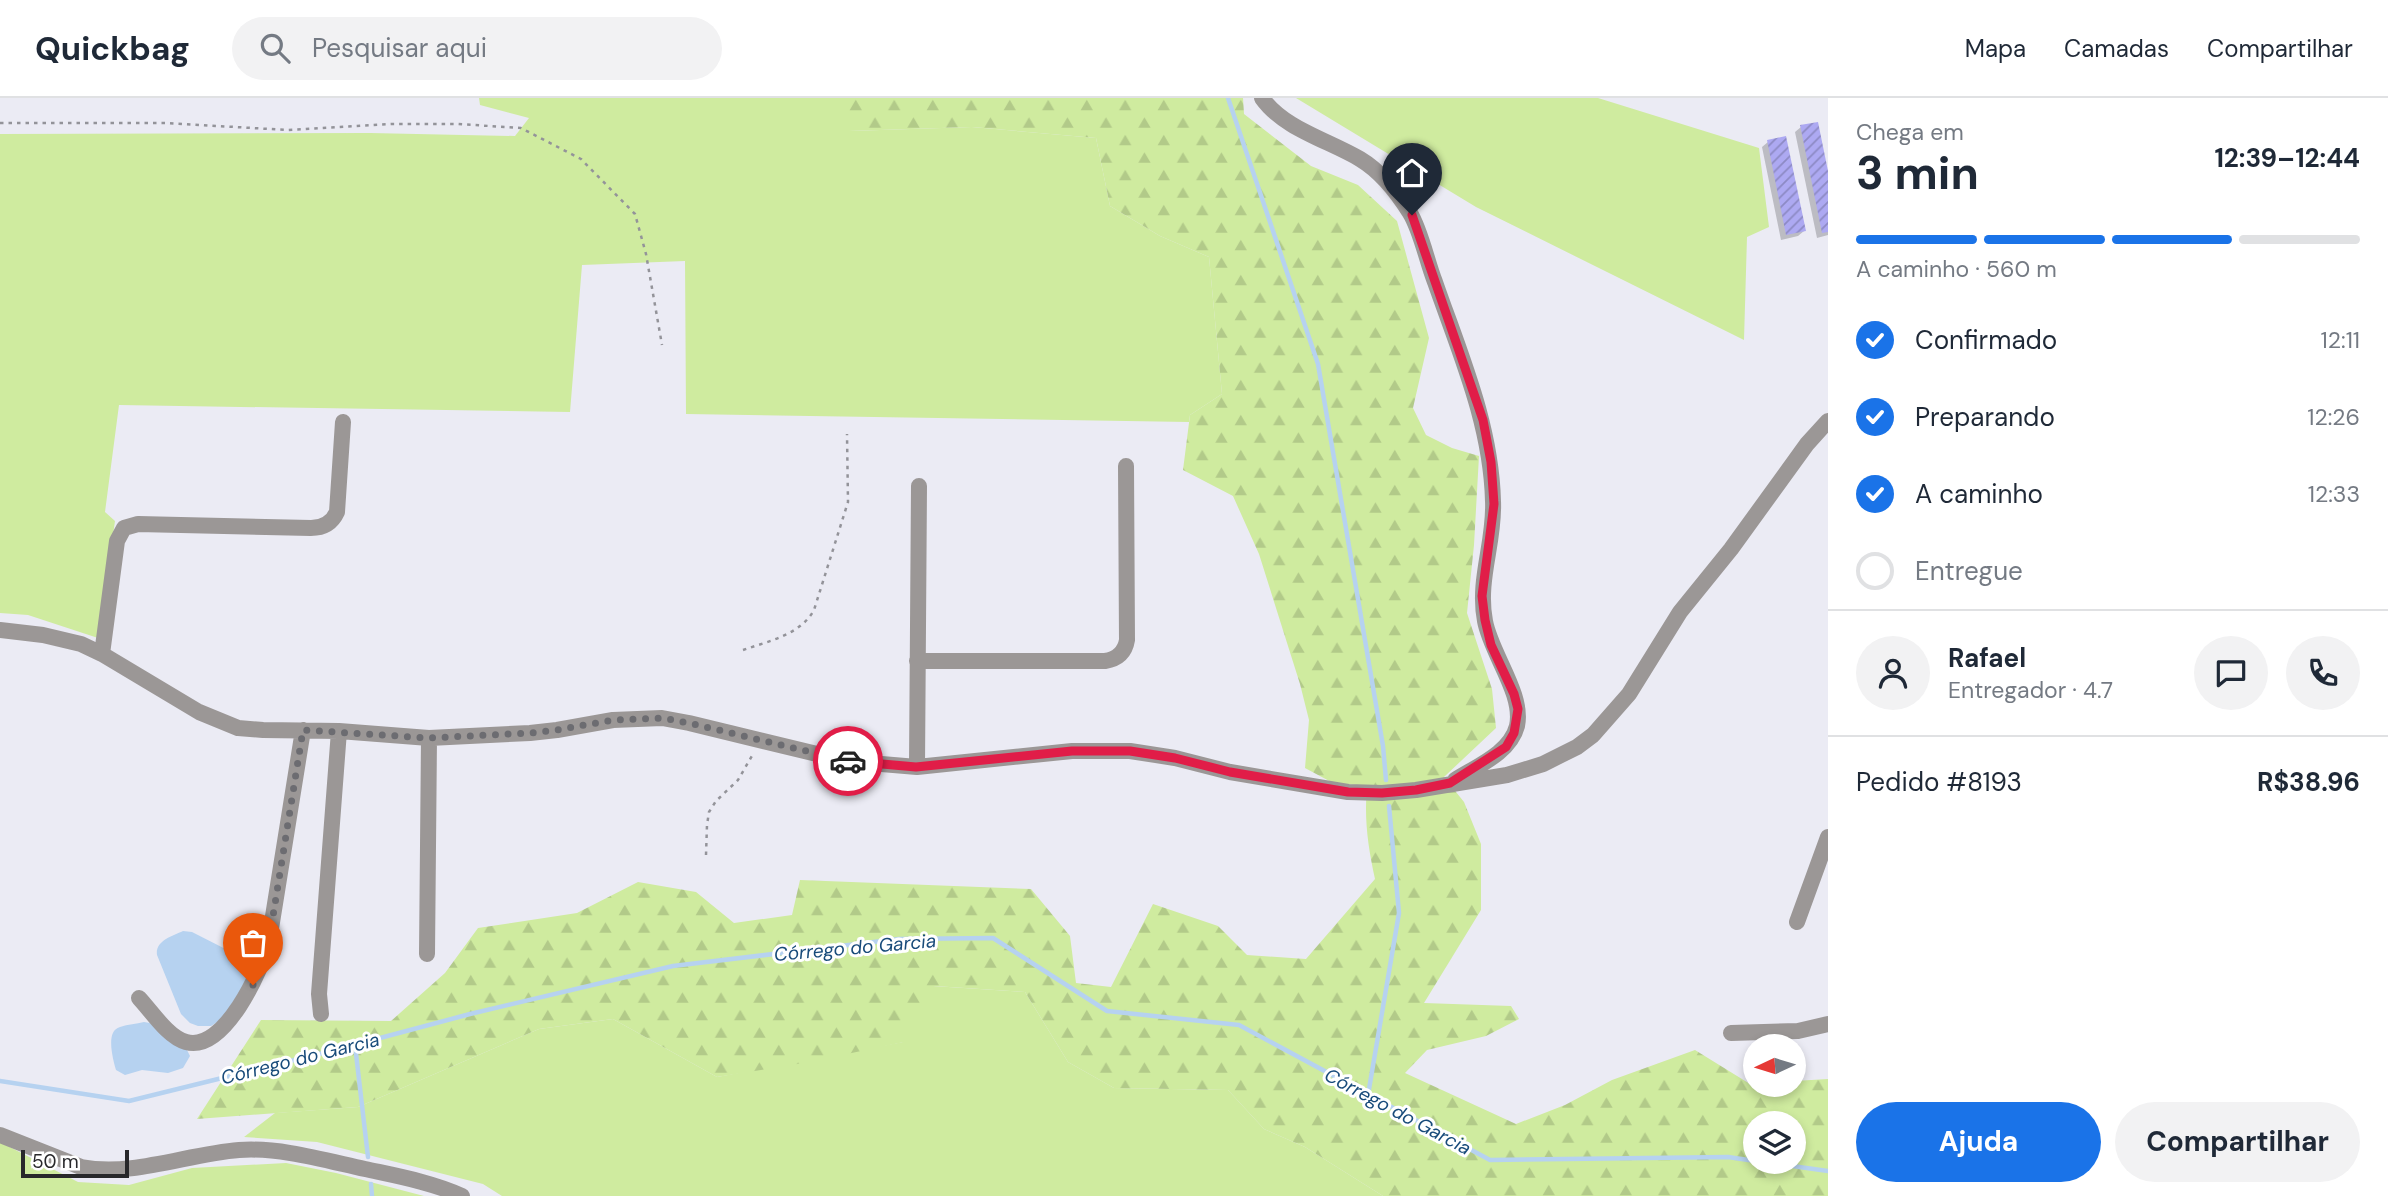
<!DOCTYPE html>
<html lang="pt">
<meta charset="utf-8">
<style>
:root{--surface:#fff;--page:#f2f2f3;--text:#1f2937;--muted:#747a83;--line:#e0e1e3;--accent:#1a73e8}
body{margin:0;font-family:"DM Sans",sans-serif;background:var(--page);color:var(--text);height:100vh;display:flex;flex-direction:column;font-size:26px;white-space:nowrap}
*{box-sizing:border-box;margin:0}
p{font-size:23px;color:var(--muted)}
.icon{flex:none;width:38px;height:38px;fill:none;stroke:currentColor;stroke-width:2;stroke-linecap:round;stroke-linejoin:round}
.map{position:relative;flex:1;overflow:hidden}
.sheet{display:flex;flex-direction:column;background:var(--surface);width:560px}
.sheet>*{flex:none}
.needle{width:46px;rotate:266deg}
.fabs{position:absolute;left:1743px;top:936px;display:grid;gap:14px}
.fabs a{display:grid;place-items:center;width:63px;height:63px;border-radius:50%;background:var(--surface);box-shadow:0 4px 10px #0003;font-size:35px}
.scale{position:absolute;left:21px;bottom:18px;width:108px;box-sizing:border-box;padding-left:7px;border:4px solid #28282b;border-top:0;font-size:19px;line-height:24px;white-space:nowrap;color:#28282b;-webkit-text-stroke:5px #fff;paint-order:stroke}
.pin{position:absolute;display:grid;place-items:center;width:60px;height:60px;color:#fff;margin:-72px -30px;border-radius:50% 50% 50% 0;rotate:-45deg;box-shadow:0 0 7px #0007}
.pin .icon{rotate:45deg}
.courier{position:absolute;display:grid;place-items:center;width:70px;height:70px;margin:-35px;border:5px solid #e11d48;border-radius:50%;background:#fff;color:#222;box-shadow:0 2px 9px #0007}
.summary em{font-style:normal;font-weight:700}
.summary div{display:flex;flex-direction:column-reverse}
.summary{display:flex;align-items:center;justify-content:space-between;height:119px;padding:0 28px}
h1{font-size:46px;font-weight:700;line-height:52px}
.bar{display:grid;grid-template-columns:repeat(4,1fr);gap:10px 7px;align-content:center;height:84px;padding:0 28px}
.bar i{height:9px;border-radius:5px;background:var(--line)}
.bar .on{background:var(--accent)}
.bar p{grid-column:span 4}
.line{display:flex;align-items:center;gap:18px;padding:0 28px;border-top:2px solid var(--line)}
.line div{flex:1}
.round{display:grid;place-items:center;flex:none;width:74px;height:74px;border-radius:37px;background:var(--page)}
ol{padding:0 28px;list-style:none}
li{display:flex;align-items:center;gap:21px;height:77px}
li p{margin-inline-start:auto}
li .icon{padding:7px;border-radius:50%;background:var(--accent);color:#fff;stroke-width:4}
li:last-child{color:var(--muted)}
li i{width:38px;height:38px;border:4px solid var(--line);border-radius:50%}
.action{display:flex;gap:14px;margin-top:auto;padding:14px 28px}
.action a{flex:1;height:80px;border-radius:42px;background:var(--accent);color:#fff;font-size:28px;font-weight:700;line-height:80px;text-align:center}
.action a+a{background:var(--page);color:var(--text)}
header{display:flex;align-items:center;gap:42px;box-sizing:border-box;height:98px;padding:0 35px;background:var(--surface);border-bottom:2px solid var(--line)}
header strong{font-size:33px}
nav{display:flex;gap:38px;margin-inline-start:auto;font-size:24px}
.search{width:490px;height:63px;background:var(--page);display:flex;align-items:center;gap:18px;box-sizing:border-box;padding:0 24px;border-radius:38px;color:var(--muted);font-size:26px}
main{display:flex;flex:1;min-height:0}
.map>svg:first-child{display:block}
</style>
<header>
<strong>Quickbag</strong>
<div class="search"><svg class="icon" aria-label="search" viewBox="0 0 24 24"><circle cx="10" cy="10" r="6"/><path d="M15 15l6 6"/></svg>Pesquisar aqui</div>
<nav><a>Mapa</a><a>Camadas</a><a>Compartilhar</a></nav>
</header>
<main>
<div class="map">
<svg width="1828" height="1098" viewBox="0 0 1828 1098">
<defs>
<pattern id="forest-firs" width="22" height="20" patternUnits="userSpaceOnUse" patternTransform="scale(1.75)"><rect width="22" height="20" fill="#cfeb9f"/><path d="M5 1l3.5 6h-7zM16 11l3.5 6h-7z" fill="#b2ca89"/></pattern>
<pattern id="building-hatch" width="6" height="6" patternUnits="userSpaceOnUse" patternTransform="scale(1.75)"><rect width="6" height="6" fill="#ada9f2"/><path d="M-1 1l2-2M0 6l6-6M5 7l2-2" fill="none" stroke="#8d8ac4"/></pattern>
</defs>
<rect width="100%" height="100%" fill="#ebebf4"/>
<path fill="#cfeb9f" d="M479,0H849V33L972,29L1096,40L1110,108L1160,138L1209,159L1222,296L1190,317L1189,324L686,316L685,163L582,167L570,314L119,307L105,414L115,423L98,540L28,517L0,515V36L370,35L515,38L529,20L480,7Z
M1296,0H1598L1759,50L1769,129L1747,139L1744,242L1476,109Z
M933,888L1025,894L1068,964L1114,990L1228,992L1264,1031L1305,1049L1383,1098H502L483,1086L317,1044L244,1039L275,1015L358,1009L539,931L613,921L717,979L903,944Z
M0,1044L78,1084L129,1087L192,1070L286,1065L336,1075L424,1098H0Z"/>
<path fill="url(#forest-firs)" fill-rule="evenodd" d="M849,0H1243L1244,16L1311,68L1358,87L1397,123L1429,240L1413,310L1426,337L1452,350L1479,358L1474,447L1467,515L1492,591L1496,630L1444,679L1464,704L1481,746V812L1424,905L1511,908L1519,921L1486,938L1427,952L1405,975L1516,1026L1565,1007L1612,982L1695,952L1750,986L1794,987V983L1828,981V1098H1383L1305,1049L1264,1031L1228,992L1114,990L1068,964L1025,894L934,888L904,944L804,965L717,979L613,921L539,931L358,1009L197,1021L261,922L391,923L445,875L478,830L577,815L638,784L696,794L734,825L792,817L800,782L1031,791L1070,838L1076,885L1111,889L1153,806L1218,828L1247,857L1306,861L1375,781C1368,749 1364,721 1367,688L1333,685L1305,670L1309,622L1300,586L1259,456L1233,398L1183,372L1190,317L1222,296L1209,159L1160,138L1110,108L1096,40L972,29L849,33ZM1755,1026H1794V1064H1755Z"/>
<path fill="#b6d2f0" d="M183,833L192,834L253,865L255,870L222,921L211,928H198L190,925L181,916L157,857C155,843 172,838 183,833Z
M144,924L150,925L186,950L190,958L183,970L168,975L142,972L125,977L116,972C113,961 105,933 120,929C128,926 136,926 144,924Z"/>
<path fill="#0003" d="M1801,29L1828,81V137L1817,140L1795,34Z
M1768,44L1804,133L1798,138L1781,142L1762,49Z"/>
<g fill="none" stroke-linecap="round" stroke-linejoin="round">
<path stroke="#b6d2f0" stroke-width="4.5" d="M1228,0L1318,266L1383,648L1386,682
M355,947L368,1059
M0,983L129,1003L335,952L470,916L673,868L899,841L993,840L1107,913L1239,927L1490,1062L1728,1059L1755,1063
M1368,997L1399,815L1389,708
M1764,1064L1828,1073
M371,1086L372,1098"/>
</g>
<path fill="url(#building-hatch)" d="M1818,24L1828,73V134L1822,135L1800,27Z
M1786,38L1806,133L1786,137L1767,42Z"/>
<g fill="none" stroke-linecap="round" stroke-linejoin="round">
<path stroke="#939399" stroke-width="2.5" stroke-dasharray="3.5 5" stroke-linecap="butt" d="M0,25H166L287,32L392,26H458L521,30L581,61L635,116L646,156L662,247
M743,552C769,543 800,537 814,512L848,404L847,336
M706,757L707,727L709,714L716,703L738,682L753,656"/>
<path stroke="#9b9796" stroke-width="16" d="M1262,0C1284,31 1328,42 1360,61C1380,73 1397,94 1410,115C1421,133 1427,164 1435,184C1460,256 1491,326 1493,403C1495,444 1477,482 1485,523C1491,556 1524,596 1517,628C1510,655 1477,668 1455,682
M0,532L43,537L81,546L102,556L199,614L238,630L263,632L339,633L429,640L530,635L557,632L613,622L662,620L689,625L846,663L917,669L1072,653H1130L1175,660L1230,674L1348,694L1382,695L1416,692L1507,677L1543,666L1577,649L1593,637L1629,596L1680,514L1731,451L1807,346L1828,323
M102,556L117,443L124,430L138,426L311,430C323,430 332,425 337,414L343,324
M917,563H1105C1118,561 1125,554 1127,542L1126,368
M917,669L919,388
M1797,824L1828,739
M427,856L429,640
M139,900C152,914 168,939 186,944C224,955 262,872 269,843L303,632
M321,916L319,896L339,633
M1731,935L1798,933L1828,926
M0,1037L81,1069C133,1079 187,1056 239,1052C280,1049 324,1062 365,1071C397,1078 431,1084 462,1098"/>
</g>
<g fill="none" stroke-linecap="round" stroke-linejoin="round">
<path stroke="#6c6c71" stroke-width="7" stroke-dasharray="0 12.6" d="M253,887L261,872L269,843L303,632L429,640L530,635L557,632L613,622L662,620L689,625L848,663"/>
<path stroke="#e11d48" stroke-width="9" d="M848,663L916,669L1072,653H1130L1175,660L1230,674L1348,694L1382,695L1416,692L1450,685L1506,649L1514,635L1518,611L1514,596L1491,547L1485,522L1482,498L1494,406L1491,364L1483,322L1412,117"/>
</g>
<g text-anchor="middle" stroke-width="6" stroke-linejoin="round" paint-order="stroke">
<g font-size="19" font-style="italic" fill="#184b7a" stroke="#fff">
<text transform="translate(855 849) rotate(-5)" y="7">Córrego do Garcia</text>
<text transform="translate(300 960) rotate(-14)" y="7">Córrego do Garcia</text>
<text transform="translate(1398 1013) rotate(28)" y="7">Córrego do Garcia</text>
</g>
</g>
</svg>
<div class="fabs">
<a><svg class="needle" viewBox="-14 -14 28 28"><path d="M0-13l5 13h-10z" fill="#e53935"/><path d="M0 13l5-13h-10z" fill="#747a83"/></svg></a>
<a><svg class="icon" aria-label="layers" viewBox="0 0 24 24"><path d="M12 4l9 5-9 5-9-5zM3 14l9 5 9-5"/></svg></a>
</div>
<div class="scale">50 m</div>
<div class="pin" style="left:253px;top:887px;background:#ea580c"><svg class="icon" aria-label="bag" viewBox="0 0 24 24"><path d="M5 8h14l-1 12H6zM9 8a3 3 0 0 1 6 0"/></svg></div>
<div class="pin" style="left:1412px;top:117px;background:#1f2937"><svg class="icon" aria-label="home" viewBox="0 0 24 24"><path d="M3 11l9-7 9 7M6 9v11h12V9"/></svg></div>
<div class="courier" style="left:848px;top:663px"><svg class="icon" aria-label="car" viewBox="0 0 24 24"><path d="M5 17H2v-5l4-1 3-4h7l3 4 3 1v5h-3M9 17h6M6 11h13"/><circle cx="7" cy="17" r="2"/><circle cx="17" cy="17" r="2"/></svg></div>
</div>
<section class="sheet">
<div class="summary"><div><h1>3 min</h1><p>Chega em</p></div><em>12:39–12:44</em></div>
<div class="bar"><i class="on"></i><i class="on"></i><i class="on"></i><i></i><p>A caminho · 560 m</p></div>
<ol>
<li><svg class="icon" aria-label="check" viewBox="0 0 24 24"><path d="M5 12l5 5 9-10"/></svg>Confirmado<p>12:11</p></li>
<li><svg class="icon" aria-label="check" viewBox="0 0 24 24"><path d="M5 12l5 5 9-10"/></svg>Preparando<p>12:26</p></li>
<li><svg class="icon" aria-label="check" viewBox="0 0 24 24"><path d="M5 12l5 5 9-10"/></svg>A caminho<p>12:33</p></li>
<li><i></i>Entregue</li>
</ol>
<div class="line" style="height:126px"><a class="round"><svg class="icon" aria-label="person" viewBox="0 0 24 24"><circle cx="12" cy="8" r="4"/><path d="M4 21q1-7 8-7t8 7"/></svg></a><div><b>Rafael</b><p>Entregador · 4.7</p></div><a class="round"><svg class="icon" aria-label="chat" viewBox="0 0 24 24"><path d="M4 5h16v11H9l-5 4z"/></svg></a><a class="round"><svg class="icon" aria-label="phone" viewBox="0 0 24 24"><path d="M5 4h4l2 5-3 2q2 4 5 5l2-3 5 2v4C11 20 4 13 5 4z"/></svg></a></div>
<div class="line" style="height:91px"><div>Pedido #8193</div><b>R$38.96</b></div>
<div class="action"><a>Ajuda</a><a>Compartilhar</a></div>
</section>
</main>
